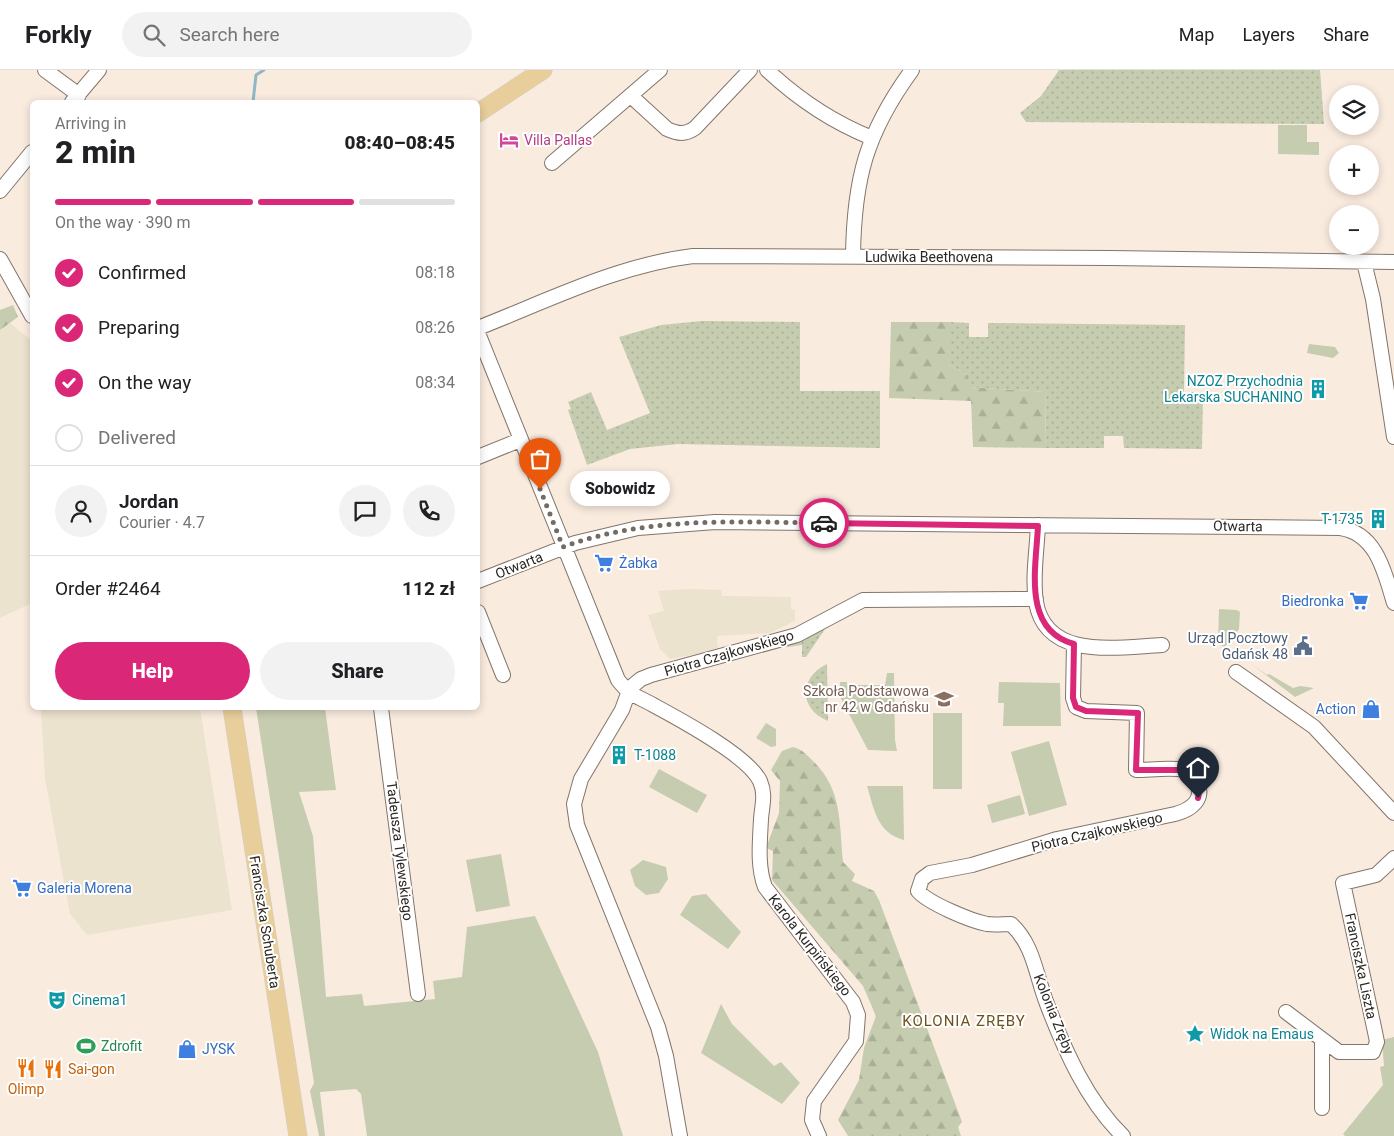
<!DOCTYPE html>
<meta charset="utf-8">
<style>
:root{--surface:#fff;--page:#f2f2f2;--text:#202124;--muted:#757577;--line:#e0e0e0;--accent:#db2777}
body{margin:0;font-family:Roboto,sans-serif;background:var(--page);color:var(--text);height:100vh;display:flex;flex-direction:column;font-size:19px;white-space:nowrap}
*{box-sizing:border-box;margin:0}
p{font-size:16px;color:var(--muted)}
.icon{flex:none;width:28px;height:28px;fill:none;stroke:currentColor;stroke-width:2;stroke-linecap:round;stroke-linejoin:round}
.map{position:relative;flex:1;overflow:hidden}
.details{position:absolute;left:30px;top:30px;width:450px;height:610px;display:flex;flex-direction:column;background:var(--surface);border-radius:8px;box-shadow:0 2px 8px #0003}
.details>*{flex:none}
.controls{position:absolute;left:1329px;top:15px;display:grid;gap:10px}
.controls a{display:grid;place-items:center;width:50px;height:50px;border-radius:50%;background:var(--surface);box-shadow:0 2px 8px #0003;font-size:25px}
.pin{position:absolute;display:grid;place-items:center;width:42px;height:42px;color:#fff;margin:-51px -21px;border-radius:50% 50% 50% 0;rotate:-45deg;box-shadow:0 0 5px #0007}
.pin .icon{rotate:45deg}
.courier{position:absolute;display:grid;place-items:center;width:50px;height:50px;margin:-25px;border:4px solid #db2777;border-radius:50%;background:#fff;color:#222;box-shadow:0 1px 6px #0007}
.bubble{position:absolute;height:35px;border-radius:18px;background:var(--surface);box-shadow:0 2px 8px #0003;font-size:16px;font-weight:800;line-height:35px;text-align:center}
.headline em{font-style:normal;font-weight:800}
.headline div{display:flex;flex-direction:column-reverse}
.headline{display:flex;align-items:center;justify-content:space-between;height:85px;padding:0 25px}
h1{font-size:32px;font-weight:800;line-height:38px}
.bar{display:grid;grid-template-columns:repeat(4,1fr);gap:8px 5px;align-content:center;height:60px;padding:0 25px}
.bar i{height:6px;border-radius:4px;background:var(--line)}
.bar .current{background:var(--accent)}
.bar p{grid-column:span 4}
.line{display:flex;align-items:center;gap:12px;padding:0 25px;border-top:1px solid var(--line)}
.line div{flex:1}
.round{display:grid;place-items:center;flex:none;width:52px;height:52px;border-radius:26px;background:var(--page)}
ol{padding:0 25px;list-style:none}
li{display:flex;align-items:center;gap:15px;height:55px}
li p{margin-inline-start:auto}
li .icon{padding:5px;border-radius:50%;background:var(--accent);color:#fff;stroke-width:4}
li:last-child{color:var(--muted)}
li i{width:28px;height:28px;border:2px solid var(--line);border-radius:50%}
.cta{display:flex;gap:10px;margin-top:auto;padding:10px 25px}
.cta a{flex:1;height:58px;border-radius:30px;background:var(--accent);color:#fff;font-size:20px;font-weight:800;line-height:58px;text-align:center}
.cta a+a{background:var(--page);color:var(--text)}
header{display:flex;align-items:center;gap:30px;box-sizing:border-box;height:70px;padding:0 25px;background:var(--surface);border-bottom:1px solid var(--line)}
header strong{font-size:24px}
nav{display:flex;gap:28px;margin-inline-start:auto;font-size:18px}
.search{width:350px;height:45px;background:var(--page);display:flex;align-items:center;gap:12px;box-sizing:border-box;padding:0 18px;border-radius:28px;color:var(--muted);font-size:19px}
.map>svg:first-child{display:block}
</style>
<header>
<strong>Forkly</strong>
<div class="search"><svg class="icon" aria-label="search" viewBox="0 0 24 24"><circle cx="10" cy="10" r="6"/><path d="M15 15l6 6"/></svg>Search here</div>
<nav><a>Map</a><a>Layers</a><a>Share</a></nav>
</header>
<div class="map">
<svg width="1394" height="1066" viewBox="0 0 1394 1066">
<defs>
<pattern id="forest-firs" width="22" height="20" patternUnits="userSpaceOnUse" patternTransform="scale(1.25)"><rect width="22" height="20" fill="#c6ccaf"/><path d="M5 1l3.5 6h-7zM16 11l3.5 6h-7z" fill="#aaaf96"/></pattern>
<pattern id="garden-dots" width="8" height="8" patternUnits="userSpaceOnUse" patternTransform="scale(1.25)"><rect width="8" height="8" fill="#c6ccaf"/><path d="M2 2h.1M6 6h.1" fill="none" stroke="#aaaf96" stroke-width="1.8" stroke-linecap="round"/></pattern>
</defs>
<rect width="100%" height="100%" fill="#faebdf"/>
<path fill="#ece3ce" d="M10,253L32,271V533L0,548V260Z
M688,519L721,520L722,526L791,527V539L795,540V551L770,563L717,566L718,580L670,589L660,579L648,545L664,541L658,521Z
M41,638H200L232,840L87,865L70,844L45,709Z"/>
<path fill="#c6ccaf" d="M1278,55H1307V72H1319V85L1278,84Z
M1309,274L1335,277L1339,283L1333,288L1307,283Z
M1219,539L1237,540L1240,542L1239,559L1225,577L1218,574Z
M1250,593L1267,605L1269,604L1293,618L1300,616L1314,618L1295,627Z
M887,603H894L895,670L897,681L868,680L840,627V612H847V615H885Z
M999,612L1060,613L1061,656H1003L1004,633H998Z
M256,638H325L336,720L299,722L313,766L326,927L362,924L364,936L435,929L433,911L462,907L467,857L535,846L598,982L623,1066H367L361,1024L356,1019L320,1022L325,1066H319L310,1021L314,1013Z
M933,643H962V719H933Z
M766,653L776,659V676L771,677L756,668Z
M1049,671L1067,735L1029,746L1011,682Z
M659,699L707,725L697,743L649,717Z
M867,716H903L904,770C877,763 874,739 867,716Z
M1020,725L1025,744L992,753L987,735Z
M501,784L510,836L476,842L466,790Z
M643,790L666,797L668,809L659,823L646,825L635,816L630,800Z
M706,824L741,862L728,879L680,845L692,826Z
M721,934L732,954L774,996L781,992L800,1013L782,1034L701,983Z
M1394,967V1066H1345L1343,1064L1383,1015L1380,997L1384,996L1382,970Z"/>
<path fill="url(#forest-firs)" d="M13,235L18,247L0,260V240Z
M891,252H949V295L968,305L969,317L1046,322L1045,378L973,377L971,331L889,328Z
M793,677C802,679 807,685 814,692C843,721 839,754 843,792L855,804L852,811L874,821L879,830L962,1052L958,1057L961,1066H848L838,1050L859,1010L864,978L876,946L863,916L772,810L773,781L766,778L779,743L780,711L771,700L782,681Z"/>
<path fill="url(#garden-dots)" d="M1059,0H1320L1324,54L1026,52L1020,43L1041,26Z
M702,251L800,252V321H880V378L678,374L630,379L587,395L568,340L571,339L568,332L591,322L607,360L650,343L619,267L661,255Z
M949,252L969,253V267H988V253L1185,255L1184,322H1203L1202,379L1124,378L1123,366H1104V378H1045L1046,322L968,317V305L949,295Z
M823,558L825,559L806,587H802V575L780,578Z
M827,594L828,651C799,639 798,608 827,594Z"/>
<g fill="none" stroke-linecap="round" stroke-linejoin="round">
<path stroke="#8fb7ca" stroke-width="3" d="M253,32L256,5L264,0"/>
<g stroke="#82756a" stroke-width="16">
<path id="minor" d="M45,0L79,25
M767,0C798,29 832,52 872,68
M632,27L667,59C678,64 685,65 695,58L750,0
M72,32L99,0
M552,93L660,0
M0,121L32,82
M853,186C854,109 866,63 912,0
M0,189L32,246
M1364,192L1373,229L1394,367
M478,258C547,231 618,195 693,186L1110,188L1394,192
M478,263L618,610C631,627 638,626 655,636C681,650 748,686 760,711C766,725 762,735 761,749C760,771 757,796 765,817L853,932L858,945L856,971L814,1031L812,1050L819,1066
M478,387L520,370
M1038,455C1037,480 1032,508 1036,532C1046,591 1118,577 1162,575
M478,511L575,473L638,458L715,452L1340,458C1377,463 1385,504 1394,533
M478,542L503,605
M1074,574L1073,628L1076,637L1086,641L1137,643L1136,700C1149,700 1173,697 1184,700C1189,702 1193,707 1196,711C1206,729 1191,740 1175,744L1057,769L972,795L930,803L922,809L918,821C928,833 971,851 987,854C995,855 1003,854 1011,854C1034,875 1036,906 1047,934C1065,981 1087,1031 1123,1066
M1236,602L1314,657L1394,743
M381,638L418,924
M1286,942L1339,982H1373L1377,972L1375,962L1343,813L1376,805L1394,788
M1322,970V1038
M680,1066L666,986L658,957L577,755L574,734L581,709L622,640L630,618L641,609L651,605L797,565L863,530L1036,529"/>
</g>
<g stroke="#d0cfce" stroke-width="19">
<path id="major" d="M478,43L543,0
M232,638L298,1066"/>
</g>
<use href="#minor" stroke="#fff" stroke-width="14"/>
<use href="#major" stroke="#e8ce9b" stroke-width="18"/>
</g>
<g fill="none" stroke-linecap="round" stroke-linejoin="round">
<path stroke="#736b64" stroke-width="5" stroke-dasharray="0 9" d="M540,419L563,477C647,446 737,452 824,453"/>
<path stroke="#db2777" stroke-width="6" d="M824,453L1038,456C1036,498 1022,560 1074,574L1073,628L1076,637L1086,641L1138,643L1136,700H1184C1194,707 1201,716 1198,728"/>
</g>
<defs>
<g id="hotel-bare" transform="scale(1.5)"><path d="M-6-4.5h1.5V1H6V5H4.5V3h-9V5H-6ZM-4 0a1.8 1.8 0 1 1 3.6 0ZM.5 0V-2.5h3Q6-2.5 6 0Z" fill="#d1479c" stroke="#fff" stroke-width="2.5" paint-order="stroke"/></g>
<g id="building-bare" transform="scale(1.5)"><path d="M-4-6H4V6H1V3H-1V6H-4ZM-2.5-4.3h1.7v1.8h-1.7ZM.8-4.3h1.7v1.8H.8ZM-2.5-1h1.7V.8h-1.7ZM.8-1h1.7V.8H.8Z" fill="#0f9aa8" stroke="#fff" stroke-width="2.5" paint-order="stroke"/></g>
<g id="supermarket-bare" transform="scale(1.5)"><path d="M-6-5.5h2.5l.6 2H6L4.5 2H-2.5L-4.4-4H-6ZM-1.5 3.2a1.3 1.3 0 1 0 .1 0ZM3 3.2a1.3 1.3 0 1 0 .1 0Z" fill="#3f7fe0" stroke="#fff" stroke-width="2.5" paint-order="stroke"/></g>
<g id="civic-bare" transform="scale(1.5)"><path d="M-.6-6.5H3V-4.5H.6V-3L4-1V1h2V6H-6V1h2V-1L-.6-3ZM-1.2 2.5V6h2.4V2.5Z" fill="#5c6f8a" stroke="#fff" stroke-width="2.5" paint-order="stroke"/></g>
<g id="school-bare" transform="scale(1.5)"><path d="M0-5L7-2L0 1L-7-2ZM-4 1L0 2.5L4 1V4Q0 6-4 4Z" fill="#8d6e63" stroke="#fff" stroke-width="2.5" paint-order="stroke"/></g>
<g id="shop-bare" transform="scale(1.5)"><path d="M-5-2.5h2.3a2.7 3.5 0 0 1 5.4 0H5L5.5 6h-11ZM-1.5-2.5h3a1.5 2.3 0 0 0-3 0Z" fill="#3f7fe0" stroke="#fff" stroke-width="2.5" paint-order="stroke"/></g>
<g id="theatre-bare" transform="scale(1.5)"><path d="M-5-5.5Q0-4 5-5.5V0Q5 5 0 6Q-5 5-5 0ZM-3.3-2.5H-1v1.5H-3.3ZM1-2.5H3.3v1.5H1ZM-2.8 1Q0 5.5 2.8 1Z" fill="#0f9aa8" stroke="#fff" stroke-width="2.5" paint-order="stroke"/></g>
<g id="sight-bare" transform="scale(1.5)"><path d="M0-6L1.8-2.2L6-1.7L2.9 1.2L3.7 5.4L0 3.3L-3.7 5.4L-2.9 1.2L-6-1.7L-1.8-2.2Z" fill="#0f9aa8" stroke="#fff" stroke-width="2.5" paint-order="stroke"/></g>
<g id="stadium-bare" transform="scale(1.5)"><path d="M0-5a6.5 5 0 1 0 0 10a6.5 5 0 1 0 0-10ZM-3.5-1.8h7v3.6h-7Z" fill="#2e9e5b" stroke="#fff" stroke-width="2.5" paint-order="stroke"/></g>
<g id="restaurant-bare" transform="scale(1.5)"><path d="M-5-6h1v4h1v-4h1v4h1v-4h1v5L-1.5 .5V6h-2V.5L-5-1ZM5-6V6H3V1.5H1.5Q1.5-4 5-6Z" fill="#e8710a" stroke="#fff" stroke-width="2.5" paint-order="stroke"/></g>
</defs>
<g fill-rule="evenodd">
<use href="#hotel-bare" x="509" y="70"/>
<use href="#building-bare" x="1318" y="319"/>
<use href="#building-bare" x="1378" y="449"/>
<use href="#supermarket-bare" x="604" y="493"/>
<use href="#supermarket-bare" x="1359" y="531"/>
<use href="#civic-bare" x="1303" y="576"/>
<use href="#school-bare" x="944" y="629"/>
<use href="#shop-bare" x="1371" y="639"/>
<use href="#building-bare" x="619" y="685"/>
<use href="#supermarket-bare" x="22" y="818"/>
<use href="#theatre-bare" x="57" y="930"/>
<use href="#sight-bare" x="1195" y="964"/>
<use href="#stadium-bare" x="86" y="976"/>
<use href="#shop-bare" x="187" y="979"/>
<use href="#restaurant-bare" x="26" y="998"/>
<use href="#restaurant-bare" x="53" y="999"/>
</g>
<g text-anchor="middle" stroke-width="4" stroke-linejoin="round" paint-order="stroke">
<g font-size="14" fill="#b23c85" stroke="#fff" text-anchor="start">
<text x="524" y="75">Villa Pallas</text>
</g>
<g font-size="14" fill="#2b2621" stroke="#fff">
<text x="929" y="192">Ludwika Beethovena</text>
<text transform="translate(1238 456) rotate(1)" y="5">Otwarta</text>
<text transform="translate(519 495) rotate(-22)" y="5">Otwarta</text>
<text transform="translate(729 583) rotate(-16)" y="5">Piotra Czajkowskiego</text>
<text transform="translate(1097 762) rotate(-13)" y="5">Piotra Czajkowskiego</text>
<text transform="translate(400 781) rotate(83)" y="5">Tadeusza Tylewskiego</text>
<text transform="translate(265 852) rotate(81)" y="5">Franciszka Schuberta</text>
<text transform="translate(810 875) rotate(52)" y="5">Karola Kurpińskiego</text>
<text transform="translate(1361 896) rotate(78)" y="5">Franciszka Liszta</text>
<text transform="translate(1054 944) rotate(68)" y="5">Kolonia Zręby</text>
</g>
<g font-size="14" fill="#0d838f" stroke="#fff" text-anchor="start">
<text x="1303" y="316" text-anchor="end">NZOZ Przychodnia<tspan x="1303" dy="16">Lekarska SUCHANINO</tspan></text>
<text x="1363" y="454" text-anchor="end">T-1735</text>
<text x="634" y="690">T-1088</text>
<text x="72" y="935">Cinema1</text>
<text x="1210" y="969">Widok na Emaus</text>
</g>
<g font-size="14" fill="#366cbe" stroke="#fff" text-anchor="start">
<text x="619" y="498">Żabka</text>
<text x="1344" y="536" text-anchor="end">Biedronka</text>
<text x="1356" y="644" text-anchor="end">Action</text>
<text x="37" y="823">Galeria Morena</text>
<text x="202" y="984">JYSK</text>
</g>
<g font-size="14" fill="#4e5e75" stroke="#fff" text-anchor="end">
<text x="1288" y="573">Urząd Pocztowy<tspan x="1288" dy="16">Gdańsk 48</tspan></text>
</g>
<g font-size="14" fill="#785e54" stroke="#fff" text-anchor="end">
<text x="929" y="626">Szkoła Podstawowa<tspan x="929" dy="16">nr 42 w Gdańsku</tspan></text>
</g>
<g font-size="14" fill="#27864d" stroke="#fff" text-anchor="start">
<text x="101" y="981">Zdrofit</text>
</g>
<g font-size="14" fill="#c56008" stroke="#fff" text-anchor="start">
<text x="68" y="1004">Sai-gon</text>
<text x="26" y="1024" text-anchor="middle">Olimp</text>
</g>
<g font-size="15" letter-spacing="1" fill="#70501c" stroke="#fff">
<text x="964" y="956">KOLONIA ZRĘBY</text>
</g>
</g>
</svg>
<div class="controls">
<a><svg class="icon" aria-label="layers" viewBox="0 0 24 24"><path d="M12 4l9 5-9 5-9-5zM3 14l9 5 9-5"/></svg></a>
<a>+</a>
<a>−</a>
</div>
<div class="pin" style="left:540px;top:419px;background:#ea580c"><svg class="icon" aria-label="bag" viewBox="0 0 24 24"><path d="M5 8h14l-1 12H6zM9 8a3 3 0 0 1 6 0"/></svg></div>
<div class="pin" style="left:1198px;top:728px;background:#1f2937"><svg class="icon" aria-label="home" viewBox="0 0 24 24"><path d="M3 11l9-7 9 7M6 9v11h12V9"/></svg></div>
<div class="courier" style="left:824px;top:453px"><svg class="icon" aria-label="car" viewBox="0 0 24 24"><path d="M5 17H2v-5l4-1 3-4h7l3 4 3 1v5h-3M9 17h6M6 11h13"/><circle cx="7" cy="17" r="2"/><circle cx="17" cy="17" r="2"/></svg></div>
<div class="bubble" style="left:570px;top:401px;width:100px">Sobowidz</div>
<section class="details">
<div class="headline"><div><h1>2 min</h1><p>Arriving in</p></div><em>08:40–08:45</em></div>
<div class="bar"><i class="current"></i><i class="current"></i><i class="current"></i><i></i><p>On the way · 390 m</p></div>
<ol>
<li><svg class="icon" aria-label="check" viewBox="0 0 24 24"><path d="M5 12l5 5 9-10"/></svg>Confirmed<p>08:18</p></li>
<li><svg class="icon" aria-label="check" viewBox="0 0 24 24"><path d="M5 12l5 5 9-10"/></svg>Preparing<p>08:26</p></li>
<li><svg class="icon" aria-label="check" viewBox="0 0 24 24"><path d="M5 12l5 5 9-10"/></svg>On the way<p>08:34</p></li>
<li><i></i>Delivered</li>
</ol>
<div class="line" style="height:90px"><a class="round"><svg class="icon" aria-label="person" viewBox="0 0 24 24"><circle cx="12" cy="8" r="4"/><path d="M4 21q1-7 8-7t8 7"/></svg></a><div><b>Jordan</b><p>Courier · 4.7</p></div><a class="round"><svg class="icon" aria-label="chat" viewBox="0 0 24 24"><path d="M4 5h16v11H9l-5 4z"/></svg></a><a class="round"><svg class="icon" aria-label="phone" viewBox="0 0 24 24"><path d="M5 4h4l2 5-3 2q2 4 5 5l2-3 5 2v4C11 20 4 13 5 4z"/></svg></a></div>
<div class="line" style="height:65px"><div>Order #2464</div><b>112 zł</b></div>
<div class="cta"><a>Help</a><a>Share</a></div>
</section>
</div>
